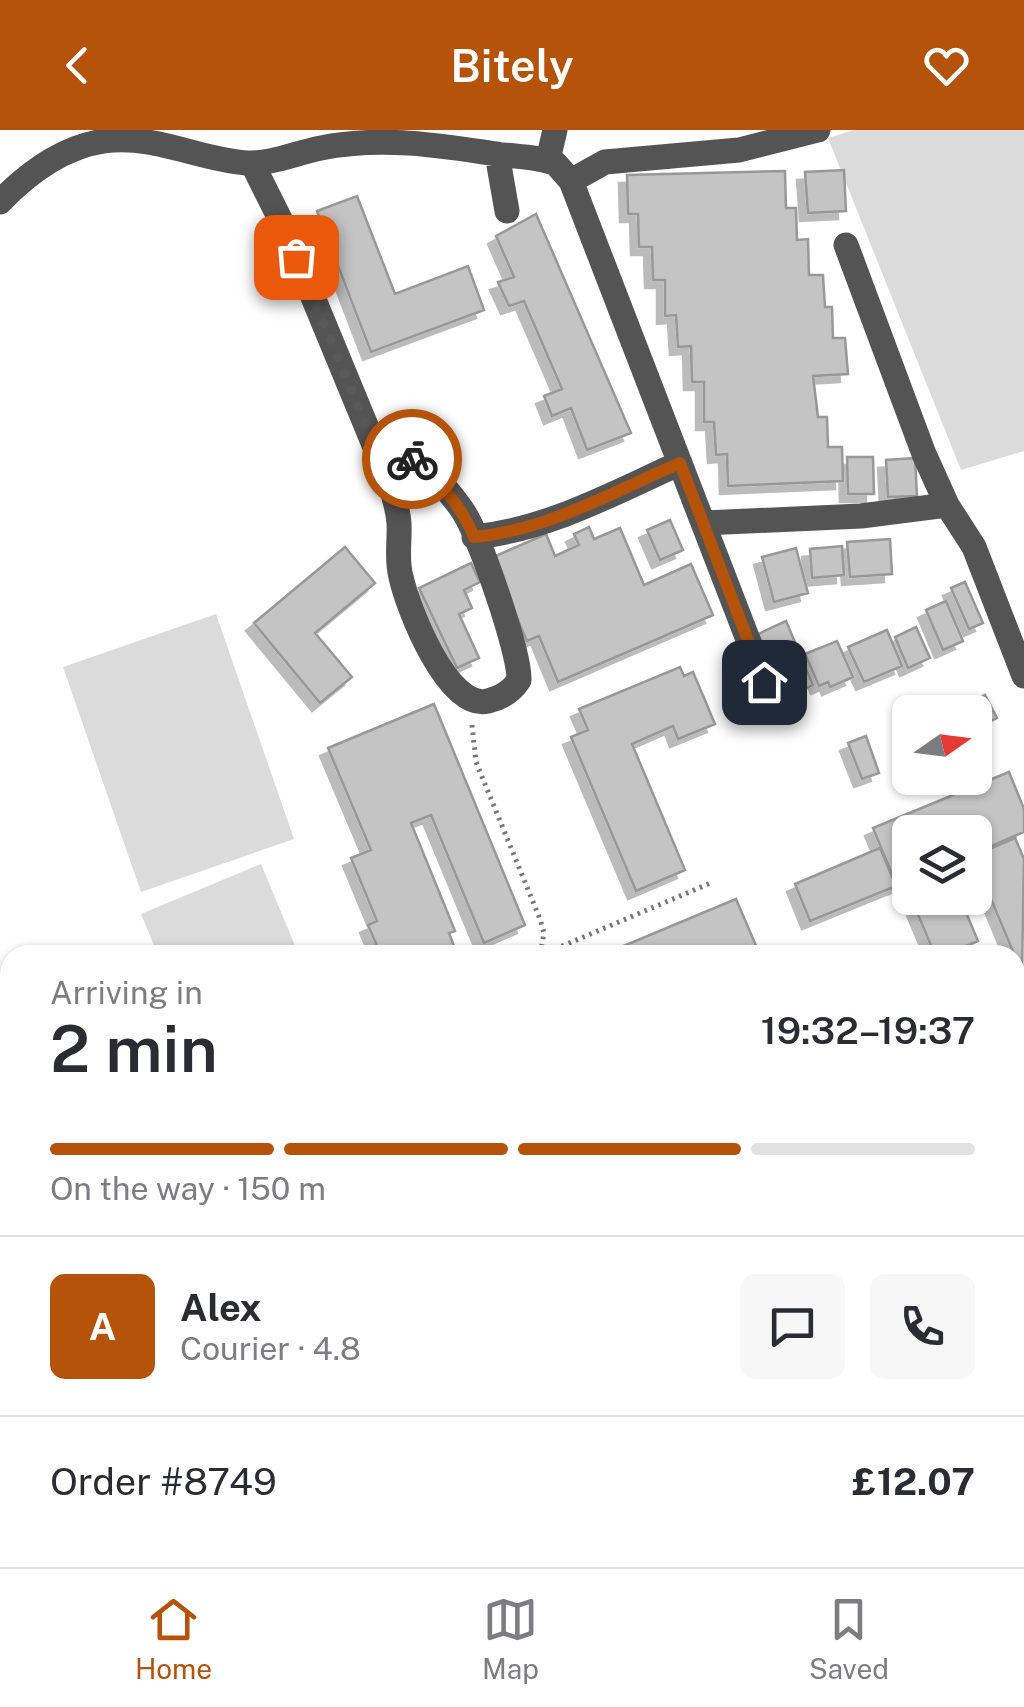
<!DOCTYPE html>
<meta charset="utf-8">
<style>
:root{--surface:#fff;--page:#f7f7f7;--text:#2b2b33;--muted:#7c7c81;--line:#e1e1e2;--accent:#b45309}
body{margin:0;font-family:"Public Sans",sans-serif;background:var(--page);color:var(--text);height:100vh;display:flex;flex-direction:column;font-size:38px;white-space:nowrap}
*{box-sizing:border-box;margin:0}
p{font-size:32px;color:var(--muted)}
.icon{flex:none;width:55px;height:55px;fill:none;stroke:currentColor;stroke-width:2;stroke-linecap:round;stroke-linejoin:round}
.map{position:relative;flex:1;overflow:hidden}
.side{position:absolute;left:0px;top:815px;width:1025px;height:622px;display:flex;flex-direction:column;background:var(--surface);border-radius:30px 30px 0 0;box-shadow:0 2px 8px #0004}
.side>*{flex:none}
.needle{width:65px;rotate:76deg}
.buttons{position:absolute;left:892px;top:565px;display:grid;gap:20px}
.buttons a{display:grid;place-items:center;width:100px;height:100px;border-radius:15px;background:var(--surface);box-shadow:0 2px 8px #0004;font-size:50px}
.pin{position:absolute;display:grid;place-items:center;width:85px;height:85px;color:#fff;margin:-42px;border-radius:20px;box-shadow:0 5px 15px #0006}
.courier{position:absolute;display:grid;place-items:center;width:100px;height:100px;margin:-50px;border:8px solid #b45309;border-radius:50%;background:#fff;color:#222;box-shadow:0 2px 12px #0007}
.overview em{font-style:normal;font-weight:600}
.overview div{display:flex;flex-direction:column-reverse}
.overview{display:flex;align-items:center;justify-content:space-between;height:170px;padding:0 50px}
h1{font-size:65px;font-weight:600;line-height:75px}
.bar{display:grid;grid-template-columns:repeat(4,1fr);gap:15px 10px;align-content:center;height:120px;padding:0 50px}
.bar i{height:12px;border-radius:8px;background:var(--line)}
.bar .selected{background:var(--accent)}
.bar p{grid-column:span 4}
.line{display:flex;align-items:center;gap:25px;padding:0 50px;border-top:2px solid var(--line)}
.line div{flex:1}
.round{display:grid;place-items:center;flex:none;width:105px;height:105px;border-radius:15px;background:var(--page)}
header{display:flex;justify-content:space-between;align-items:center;height:130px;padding:0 50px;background:var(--accent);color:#fff;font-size:45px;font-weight:600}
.tabs{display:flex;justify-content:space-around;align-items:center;height:140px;border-top:2px solid var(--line);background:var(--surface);font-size:28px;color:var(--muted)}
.tabs a{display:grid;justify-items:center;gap:5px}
.tabs .selected{color:var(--accent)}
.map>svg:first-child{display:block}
</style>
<header><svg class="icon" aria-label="back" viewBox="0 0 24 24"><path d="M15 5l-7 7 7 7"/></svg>Bitely<svg class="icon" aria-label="heart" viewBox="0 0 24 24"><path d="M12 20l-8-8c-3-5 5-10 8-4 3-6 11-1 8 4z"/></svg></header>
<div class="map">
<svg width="1024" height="1437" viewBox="0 0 1024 1437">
<defs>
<filter id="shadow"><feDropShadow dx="-8" dy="8" stdDeviation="0" flood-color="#0004"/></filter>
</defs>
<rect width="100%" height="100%" fill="#fff"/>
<path fill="#dbdbdb" d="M854,0H1024V321L961,340L828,8Z
M216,484L294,709L141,762L63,537Z
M261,734L299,825H158L141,784Z
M10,1136V1428H473L479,1437H0V1138Z
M1024,1321V1437H745L768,1428H1015V1324Z"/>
<path fill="#c4c4c4" stroke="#989898" stroke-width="2.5" filter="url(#shadow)" d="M844,40L846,81L808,83L805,42Z
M785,41L786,78H796L797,110L808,109L809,145H823L825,177H832L833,208H845L848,244L813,246L818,287H827L828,317H842L843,351L728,356L727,324L716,325L714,292H704V252H692L691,216L678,217L676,185L665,186V150H653L652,117H639L638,84H628L627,45Z
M357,66L395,164L468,136L484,180L371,222L317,81Z
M536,84L631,303L587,320L571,278L552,286L544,266L562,259L524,171L509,176L498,152L514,147L496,106Z
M847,327H873L874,364H848Z
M915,328L917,366L888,367L886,330Z
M670,390L683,420L660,430L647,400Z
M589,397L594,409L620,398L644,455L691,434L713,485L558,552L539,506L527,511L491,428L546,404L555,426L579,415L574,404Z
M890,409L892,444L850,447L847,412Z
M842,416L844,445L812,448L810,419Z
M345,417L375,453L315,503L352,547L320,573L254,493Z
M796,418L808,463L774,472L762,427Z
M471,433L480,452L464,460L472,478L459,484L479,528L457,538L419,458Z
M965,452L983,493L969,499L951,458Z
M946,471L963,511L943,520L926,480Z
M786,491L813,555L785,567L758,504Z
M916,497L930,528L908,538L895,507Z
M887,500L902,536L864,552L848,517Z
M837,511L853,547L830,557L828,552L819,556L805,524Z
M680,537L684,546L693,542L715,594L678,609L673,596L632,614L685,740L636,761L571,607L588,600L579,579Z
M985,565L997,588L975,599V582H951Z
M434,574L525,795L484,813L431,685L411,693L455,801L449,803L457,824L381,825L368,795L377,791L351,728L371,720L328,618Z
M866,606L879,643L862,649L848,613Z
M1009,642L1024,679V702L975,723V702H910V750L897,756L873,698Z
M1015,708L1024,729L1022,843L975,731V725Z
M880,718L896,756L810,791L795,754Z
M911,768H960L978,811L945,825H935Z
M736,769L760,825H602Z
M1024,952V1003L1015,1007V956Z
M1015,1011L1024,1032V1056L1015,1060Z
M10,1065V1130L2,1132L0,1067Z"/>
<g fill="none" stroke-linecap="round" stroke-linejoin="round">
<path stroke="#767676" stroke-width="5" stroke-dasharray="2.5 5" stroke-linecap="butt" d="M472,595L476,632L540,789L544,803L540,825
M541,825L713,752"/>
<path stroke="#545454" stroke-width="25" d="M497,24L507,81
M548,30L555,0
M252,33L284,97L379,327
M571,51L605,32L739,20L818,0
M0,72C28,43 63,17 104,11C154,4 197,29 246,33C273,34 295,23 321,18C379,6 439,15 496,24C516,27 538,26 556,34L571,51L764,551
M846,115L924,324L947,375
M400,325C425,333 448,359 463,381C479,405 520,522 519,550C512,561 501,568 488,571C448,581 408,479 401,447C396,429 400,411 399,393C397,370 388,347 379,327Z
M704,393L861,386L947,375L974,417L1024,546
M474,407C547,400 614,363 680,333
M1015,895L1024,890
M509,1428L514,1437
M679,1437L701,1428"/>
</g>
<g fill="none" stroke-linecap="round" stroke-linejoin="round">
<path stroke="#595959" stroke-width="10" stroke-dasharray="0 18" d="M296,127L379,326L400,325L412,329"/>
<path stroke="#b45309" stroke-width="12" d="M412,329C439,352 461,374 474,407C548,400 613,362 680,333L764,552"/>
</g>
</svg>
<div class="buttons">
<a><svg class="needle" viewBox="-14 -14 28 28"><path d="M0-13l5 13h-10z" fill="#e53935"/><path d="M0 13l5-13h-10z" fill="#7c7c81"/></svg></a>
<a><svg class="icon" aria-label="layers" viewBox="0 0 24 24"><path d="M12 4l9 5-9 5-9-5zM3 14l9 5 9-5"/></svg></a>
</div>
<div class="pin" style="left:296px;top:127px;background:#ea580c"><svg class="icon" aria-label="bag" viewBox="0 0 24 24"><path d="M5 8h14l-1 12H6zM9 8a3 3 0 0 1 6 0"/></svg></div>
<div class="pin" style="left:764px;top:552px;background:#1f2937"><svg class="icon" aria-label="home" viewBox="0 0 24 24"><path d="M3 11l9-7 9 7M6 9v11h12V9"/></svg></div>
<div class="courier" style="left:412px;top:329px"><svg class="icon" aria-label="bike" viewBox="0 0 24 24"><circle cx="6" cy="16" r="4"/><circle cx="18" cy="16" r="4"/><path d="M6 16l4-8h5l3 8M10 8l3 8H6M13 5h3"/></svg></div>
<section class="side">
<div class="overview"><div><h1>2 min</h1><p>Arriving in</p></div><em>19:32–19:37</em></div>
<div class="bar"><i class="selected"></i><i class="selected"></i><i class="selected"></i><i></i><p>On the way · 150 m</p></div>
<div class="line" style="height:180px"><b class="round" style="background:var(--accent);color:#fff">A</b><div><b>Alex</b><p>Courier · 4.8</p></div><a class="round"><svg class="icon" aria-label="chat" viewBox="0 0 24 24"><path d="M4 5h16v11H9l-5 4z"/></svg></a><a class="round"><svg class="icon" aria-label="phone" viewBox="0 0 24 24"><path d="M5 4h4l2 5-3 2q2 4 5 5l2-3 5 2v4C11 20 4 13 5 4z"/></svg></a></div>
<div class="line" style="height:130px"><div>Order #8749</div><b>£12.07</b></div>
</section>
</div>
<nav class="tabs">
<a class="selected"><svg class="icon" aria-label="home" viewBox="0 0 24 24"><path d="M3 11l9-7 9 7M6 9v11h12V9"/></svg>Home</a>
<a><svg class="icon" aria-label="map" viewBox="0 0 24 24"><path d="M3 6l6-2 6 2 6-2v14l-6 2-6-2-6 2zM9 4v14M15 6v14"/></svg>Map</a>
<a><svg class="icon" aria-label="saved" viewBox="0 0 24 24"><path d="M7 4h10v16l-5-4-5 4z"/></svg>Saved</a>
</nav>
